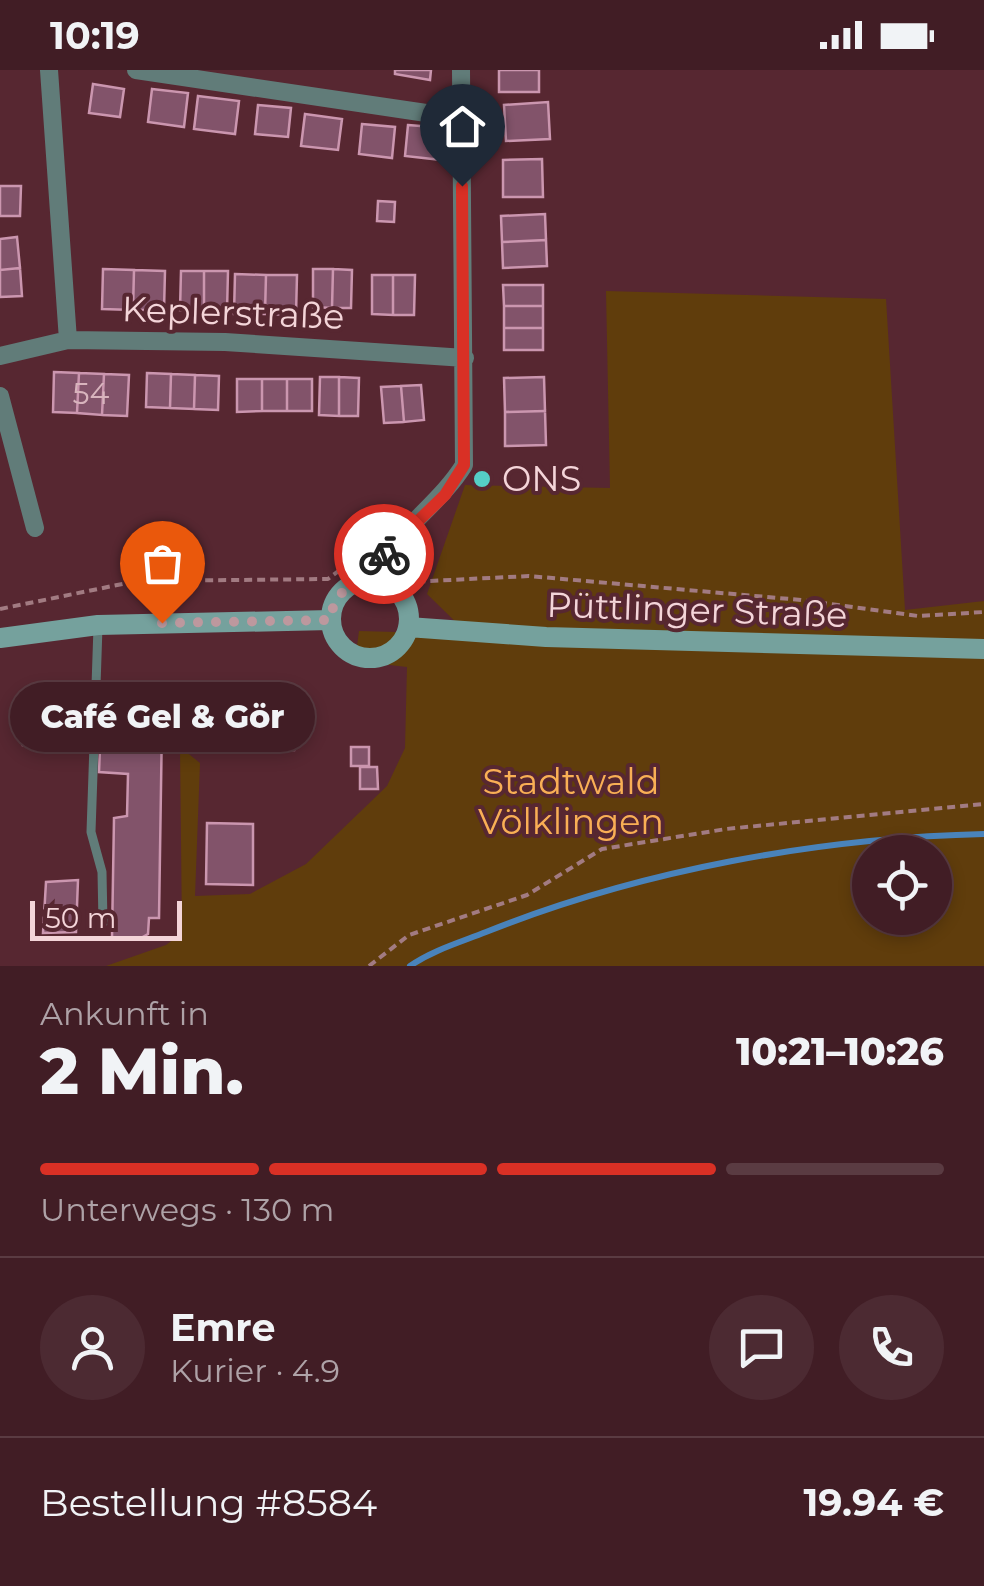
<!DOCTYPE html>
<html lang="de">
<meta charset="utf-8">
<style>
:root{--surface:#411d25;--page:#4c2a32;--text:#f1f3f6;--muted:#aea2a7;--line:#5a3b42;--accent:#d93025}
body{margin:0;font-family:Montserrat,sans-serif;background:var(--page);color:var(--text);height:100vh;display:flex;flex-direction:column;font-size:38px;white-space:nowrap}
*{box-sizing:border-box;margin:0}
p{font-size:32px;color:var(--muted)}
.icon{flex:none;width:55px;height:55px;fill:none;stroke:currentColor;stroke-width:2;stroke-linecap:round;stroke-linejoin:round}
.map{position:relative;height:896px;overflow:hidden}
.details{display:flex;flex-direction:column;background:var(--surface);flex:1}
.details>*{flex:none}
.controls{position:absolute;left:852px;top:765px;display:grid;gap:20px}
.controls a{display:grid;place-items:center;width:100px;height:100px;border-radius:50%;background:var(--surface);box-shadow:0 5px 15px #0003,0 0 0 2px var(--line);font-size:50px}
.scale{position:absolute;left:30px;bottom:25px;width:152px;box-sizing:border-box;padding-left:10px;border:5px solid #f4d5d9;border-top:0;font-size:28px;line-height:35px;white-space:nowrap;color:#f4d5d9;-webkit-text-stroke:8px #572731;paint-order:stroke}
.pin{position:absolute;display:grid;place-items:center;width:85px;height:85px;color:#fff;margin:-102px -42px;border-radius:50% 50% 50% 0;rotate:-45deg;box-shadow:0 0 10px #0007}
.pin .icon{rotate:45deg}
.courier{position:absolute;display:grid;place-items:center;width:100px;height:100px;margin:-50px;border:8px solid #d93025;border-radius:50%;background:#fff;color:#222;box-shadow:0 2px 12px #0007}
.bubble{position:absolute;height:70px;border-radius:35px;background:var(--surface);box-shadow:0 5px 15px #0003,0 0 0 2px var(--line);font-size:32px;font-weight:800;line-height:70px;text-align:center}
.head em{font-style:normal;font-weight:800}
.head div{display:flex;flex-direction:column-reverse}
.head{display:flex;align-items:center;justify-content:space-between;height:170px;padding:0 40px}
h1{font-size:65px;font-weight:800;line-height:75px}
.bar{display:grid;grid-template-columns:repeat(4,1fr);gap:15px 10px;align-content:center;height:120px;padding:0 40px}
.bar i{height:12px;border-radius:8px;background:var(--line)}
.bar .active{background:var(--accent)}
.bar p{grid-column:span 4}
.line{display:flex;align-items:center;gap:25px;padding:0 40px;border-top:2px solid var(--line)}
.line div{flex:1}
.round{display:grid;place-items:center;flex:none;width:105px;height:105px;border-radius:52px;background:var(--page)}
.status{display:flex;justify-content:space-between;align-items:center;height:70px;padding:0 50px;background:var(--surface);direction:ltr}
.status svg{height:28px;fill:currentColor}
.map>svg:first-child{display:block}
</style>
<div class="status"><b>10:19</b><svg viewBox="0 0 49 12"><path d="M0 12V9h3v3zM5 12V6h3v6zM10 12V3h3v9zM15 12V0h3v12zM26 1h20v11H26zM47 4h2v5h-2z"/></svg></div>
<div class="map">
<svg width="984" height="896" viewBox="0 0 984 896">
<rect width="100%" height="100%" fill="#572731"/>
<path fill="#603d0c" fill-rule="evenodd" d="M606,221L886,229L905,540L984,531V896H106L166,875L182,863L180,677L200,693L195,826L250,824L306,794L387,716L405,678L407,597L355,591L359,561L468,564L427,524L465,415L610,418ZM870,782H935V848H870Z"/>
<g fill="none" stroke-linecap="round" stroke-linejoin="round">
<path stroke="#4983bb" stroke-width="6" d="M410,896C433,880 461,872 486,862C641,800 818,768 984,764"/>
</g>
<path fill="#82536a" stroke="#cb96af" stroke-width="2.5" d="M395,0H431L430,10L395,4Z
M499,0H539V22H499Z
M93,14L124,19L120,47L89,43Z
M152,19L188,23L184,57L148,52Z
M198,26L239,31L235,64L194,59Z
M548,32L550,69L506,71L504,35Z
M258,35L291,38L288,67L255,64Z
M305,44L342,49L338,80L301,76Z
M362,54L395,57L392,88L359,84Z
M408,55L445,58L442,90L405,86Z
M542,89L543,127H503V90Z
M0,116H21L20,146H0Z
M378,131L395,132L394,152L377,151Z
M545,144L546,170L502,172L501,146Z
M17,167L20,198L0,200V169Z
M546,170L547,196L503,198L502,172Z
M20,198L22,226L0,227V200Z
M103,199L134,200L133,240L102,239Z
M313,199H333L332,238L313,237Z
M333,199L352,200L351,238H332Z
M134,200L165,201L164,240H133Z
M181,201H204V240H180Z
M204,201H228L227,241L204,240Z
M235,204L266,205L265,244H234Z
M266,205H297L296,245L265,244Z
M372,205H393V245L372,244Z
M393,205H415L414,245H393Z
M503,215H543V236H504Z
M504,236H543V258H504Z
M504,258H543V280H504Z
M54,302L79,303L77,343L53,342Z
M79,303L104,304L102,345L77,343Z
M147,303L171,304L170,338L146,337Z
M104,304L129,305L127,346L102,345Z
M171,304L195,305L194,339L170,338Z
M195,305L219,306L218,340L194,339Z
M320,307H339V346L319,345Z
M339,307L359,308L358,346H339Z
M544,307L545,341L505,342L504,308Z
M237,309H262V341L237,342Z
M262,309H287V341H262Z
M287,309H312V341H287Z
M421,315L424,350L404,352L401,316Z
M401,316L404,352L384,353L381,317Z
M545,341L546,375L505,376V342Z
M216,627L219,661L197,663L195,628Z
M227,628L295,629L294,680L227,679Z
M25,637L47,638L46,655L76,656V676L23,675Z
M162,652L159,848H149L148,864L139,869L112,867L114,748L127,746L128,704L99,702L100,679H129L131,654Z
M351,677H369V696H351Z
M360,697H377L378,719H360Z
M207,753L253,754V815L206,814Z
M78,810L76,862L43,863L46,812Z"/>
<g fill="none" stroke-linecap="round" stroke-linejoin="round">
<path stroke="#a27b82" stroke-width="4" stroke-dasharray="8 5" stroke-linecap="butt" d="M405,494L410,512L529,506L801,530L918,546L984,542
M0,539L137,511L328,509L345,496L352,477L367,481
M369,896L409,865L527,825L602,779L726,759L984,734"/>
<path stroke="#617c79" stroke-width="9" d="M98,557L91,762L102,802L103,853"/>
<path stroke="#617c79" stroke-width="18" d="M49,0L68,270
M136,0L460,48
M0,286L68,270L225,272L465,288
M0,326L35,458
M374,510C393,461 437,438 464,395L461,0"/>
<path stroke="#75a19d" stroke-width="20" d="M331 549a39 39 0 1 1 78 0a39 39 0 1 1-78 0Z
M408,557L546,567L984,579
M0,568L98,555L331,550"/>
</g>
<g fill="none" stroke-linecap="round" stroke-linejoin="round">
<path stroke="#bd989e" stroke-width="10" stroke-dasharray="0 18" d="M162,553L330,550C334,524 349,511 374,510L384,484"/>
<path stroke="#d93025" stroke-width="12" d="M384,484L445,425L464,395L462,116"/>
</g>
<circle fill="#55cec6" stroke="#572731" stroke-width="4" cx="482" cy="409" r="10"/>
<g text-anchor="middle" stroke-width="8" stroke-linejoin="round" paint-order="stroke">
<g font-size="30" fill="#d8b4bd">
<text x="91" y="334">54</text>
</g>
<g font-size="35" fill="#f4d5d9" stroke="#572731">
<text transform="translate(233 243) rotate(2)" y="12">Keplerstraße</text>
<text transform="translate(697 540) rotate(2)" y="12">Püttlinger Straße</text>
</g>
<g font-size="35" fill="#f4d5d9" stroke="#572731" text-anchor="start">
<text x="502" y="421">ONS</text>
</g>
<g font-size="35" fill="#f9af55" stroke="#572731">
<text x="571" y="724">Stadtwald<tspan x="571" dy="40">Völklingen</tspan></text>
</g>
</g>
</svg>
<div class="controls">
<a><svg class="icon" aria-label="locate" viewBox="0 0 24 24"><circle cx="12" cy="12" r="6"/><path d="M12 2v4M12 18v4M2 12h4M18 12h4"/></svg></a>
</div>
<div class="scale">50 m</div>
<div class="pin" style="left:162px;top:553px;background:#ea580c"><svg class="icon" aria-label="bag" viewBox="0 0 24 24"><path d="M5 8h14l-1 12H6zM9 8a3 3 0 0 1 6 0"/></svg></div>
<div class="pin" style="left:462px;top:116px;background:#1f2937"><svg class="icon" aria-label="home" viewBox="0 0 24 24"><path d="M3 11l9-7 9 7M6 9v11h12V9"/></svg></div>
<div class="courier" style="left:384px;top:484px"><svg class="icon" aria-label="bike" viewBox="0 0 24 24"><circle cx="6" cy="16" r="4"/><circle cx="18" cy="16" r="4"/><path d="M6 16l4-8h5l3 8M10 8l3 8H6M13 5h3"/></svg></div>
<div class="bubble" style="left:10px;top:612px;width:305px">Café Gel &amp; Gör</div>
</div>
<section class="details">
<div class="head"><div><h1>2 Min.</h1><p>Ankunft in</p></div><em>10:21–10:26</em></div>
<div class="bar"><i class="active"></i><i class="active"></i><i class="active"></i><i></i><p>Unterwegs · 130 m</p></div>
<div class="line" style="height:180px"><a class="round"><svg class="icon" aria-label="person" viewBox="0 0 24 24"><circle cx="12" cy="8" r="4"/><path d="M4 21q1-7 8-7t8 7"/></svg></a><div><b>Emre</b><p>Kurier · 4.9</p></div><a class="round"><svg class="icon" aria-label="chat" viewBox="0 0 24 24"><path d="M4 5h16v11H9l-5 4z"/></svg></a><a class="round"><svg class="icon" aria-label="phone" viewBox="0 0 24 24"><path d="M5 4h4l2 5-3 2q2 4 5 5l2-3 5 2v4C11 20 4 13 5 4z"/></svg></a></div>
<div class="line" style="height:130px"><div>Bestellung #8584</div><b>19.94 €</b></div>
</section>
